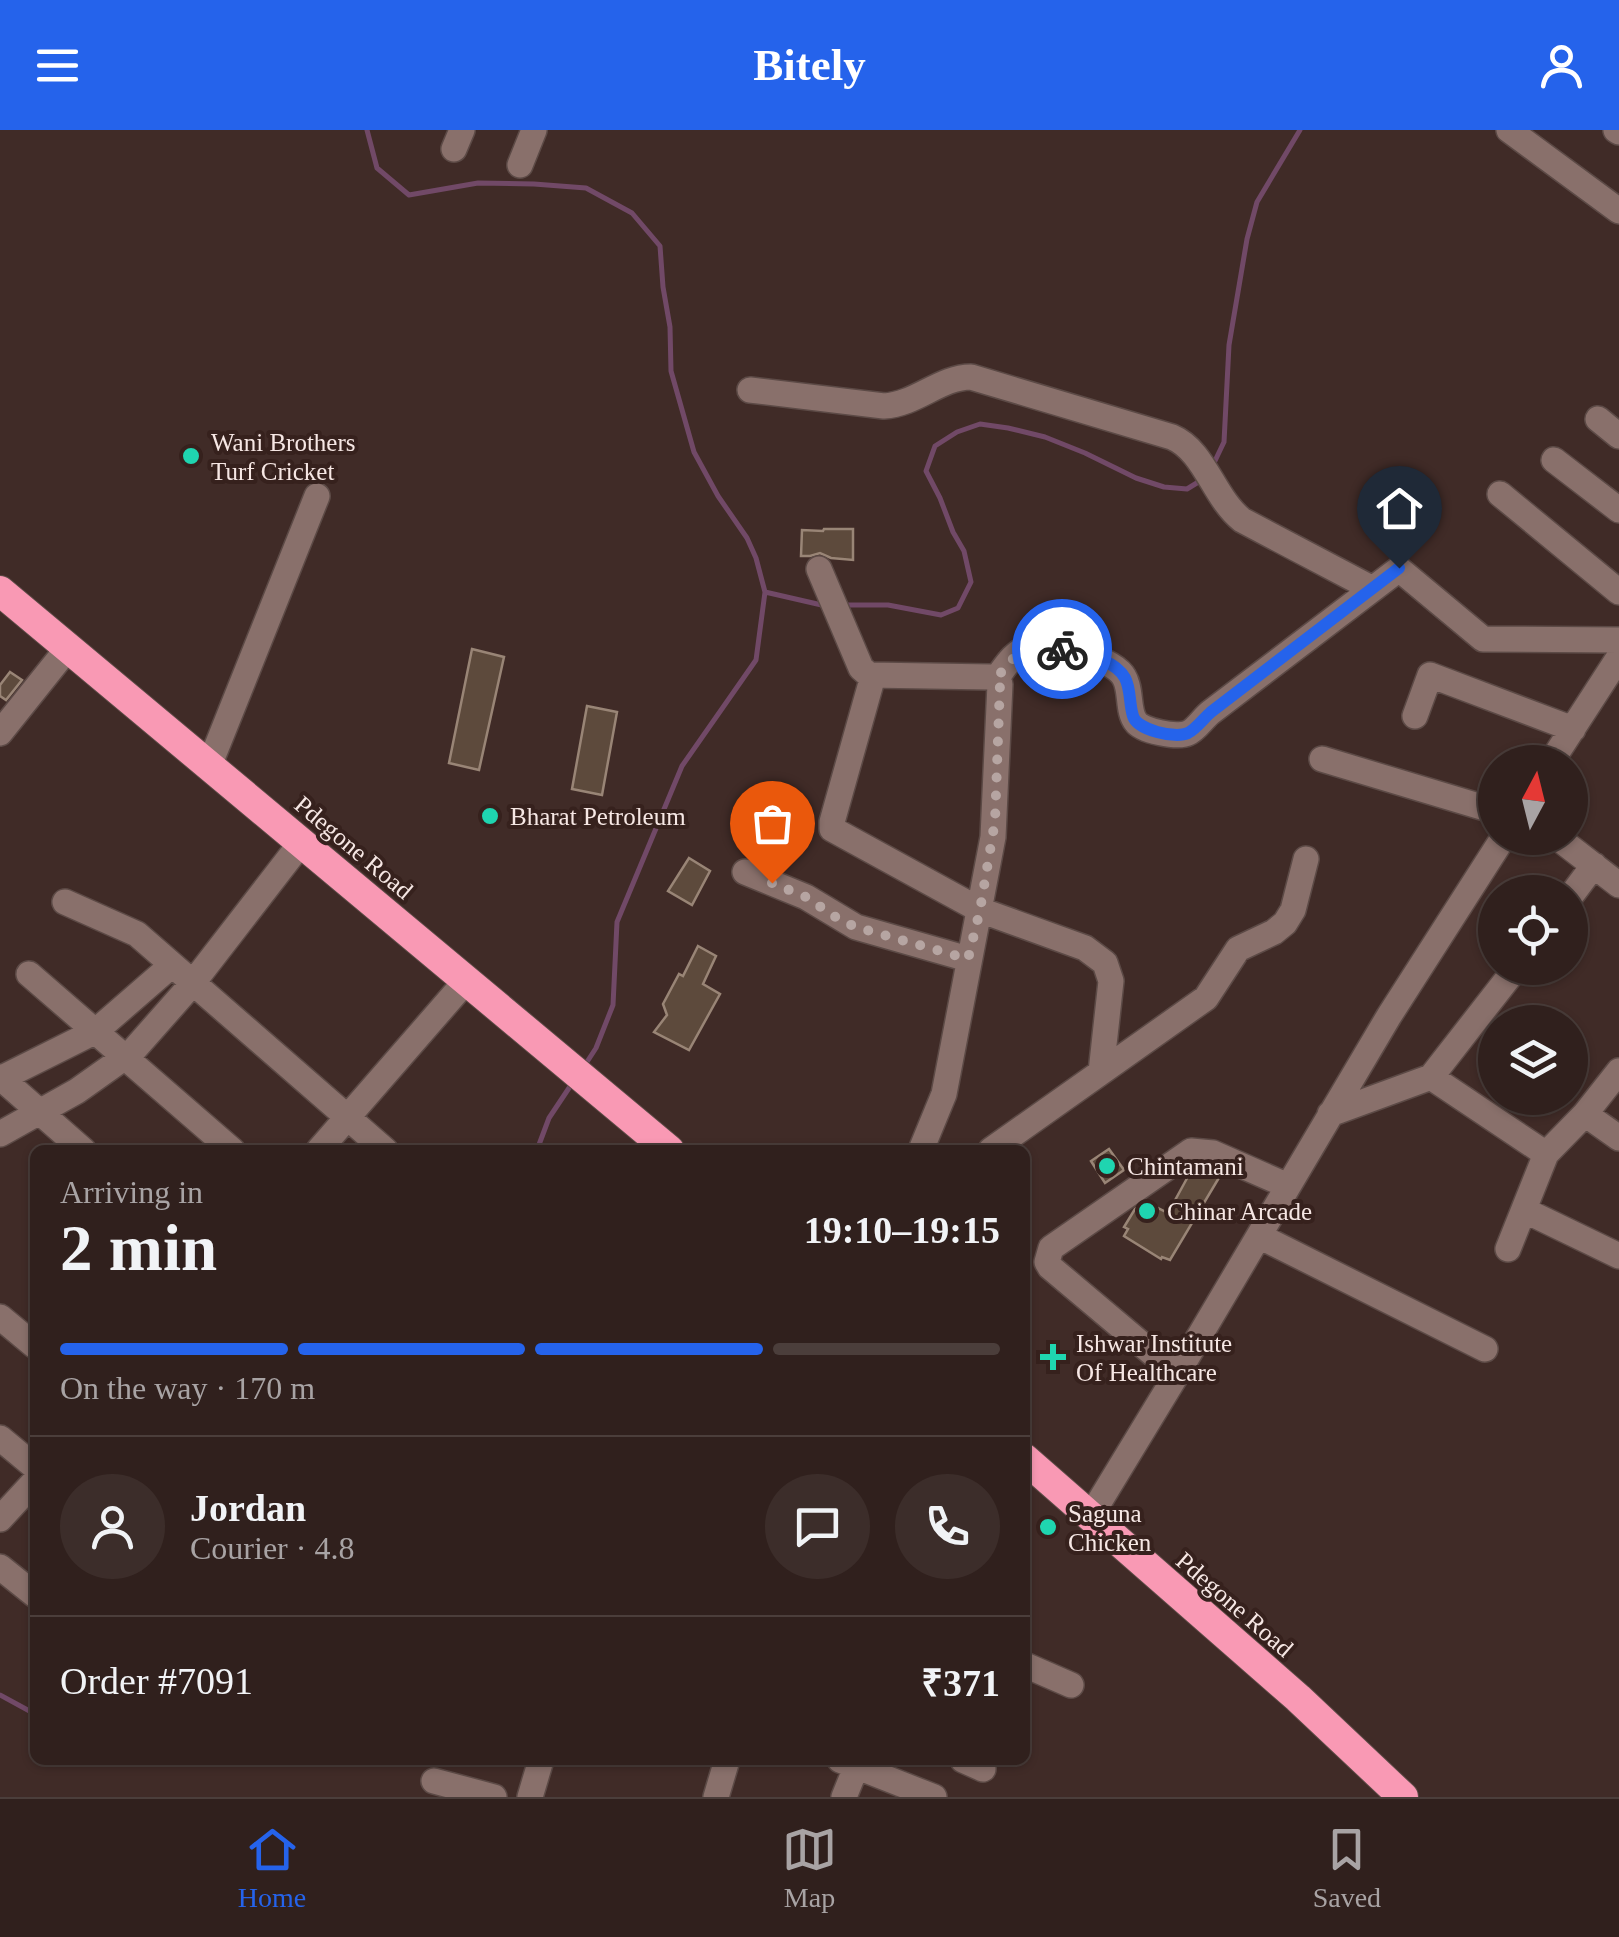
<!DOCTYPE html>
<meta charset="utf-8">
<style>
:root{--surface:#30201d;--page:#3c2d2a;--text:#f1f3f6;--muted:#a8a3a4;--line:#4b3e3b;--accent:#2563eb}
body{margin:0;font-family:Georgia,serif;background:var(--page);color:var(--text);height:100vh;display:flex;flex-direction:column;font-size:38px;white-space:nowrap}
*{box-sizing:border-box;margin:0}
p{font-size:32px;color:var(--muted)}
.icon{flex:none;width:55px;height:55px;fill:none;stroke:currentColor;stroke-width:2;stroke-linecap:round;stroke-linejoin:round}
.map{position:relative;flex:1;overflow:hidden}
.sheet{position:absolute;left:30px;top:1015px;width:1000px;height:620px;display:flex;flex-direction:column;background:var(--surface);border-radius:15px;box-shadow:0 2px 8px #0004,0 0 0 2px var(--line)}
.sheet>*{flex:none}
.needle{width:65px;rotate:7deg}
.controls{position:absolute;left:1478px;top:615px;display:grid;gap:20px}
.controls a{display:grid;place-items:center;width:110px;height:110px;border-radius:50%;background:var(--surface);box-shadow:0 2px 8px #0004,0 0 0 2px var(--line);font-size:50px}
.pin{position:absolute;display:grid;place-items:center;width:85px;height:85px;color:#fff;margin:-102px -42px;border-radius:50% 50% 50% 0;rotate:-45deg;box-shadow:0 0 10px #0007}
.pin .icon{rotate:45deg}
.courier{position:absolute;display:grid;place-items:center;width:100px;height:100px;margin:-50px;border:8px solid #2563eb;border-radius:50%;background:#fff;color:#222;box-shadow:0 2px 12px #0007}
.summary em{font-style:normal;font-weight:600}
.summary div{display:flex;flex-direction:column-reverse}
.summary{display:flex;align-items:center;justify-content:space-between;height:170px;padding:0 30px}
h1{font-size:65px;font-weight:600;line-height:75px}
.bar{display:grid;grid-template-columns:repeat(4,1fr);gap:15px 10px;align-content:center;height:120px;padding:0 30px}
.bar i{height:12px;border-radius:8px;background:var(--line)}
.bar .active{background:var(--accent)}
.bar p{grid-column:span 4}
.line{display:flex;align-items:center;gap:25px;padding:0 30px;border-top:2px solid var(--line)}
.line div{flex:1}
.round{display:grid;place-items:center;flex:none;width:105px;height:105px;border-radius:52px;background:var(--page)}
header{display:flex;justify-content:space-between;align-items:center;height:130px;padding:0 30px;background:var(--accent);color:#fff;font-size:45px;font-weight:600}
.menu{display:flex;justify-content:space-around;align-items:center;height:140px;border-top:2px solid var(--line);background:var(--surface);font-size:28px;color:var(--muted)}
.menu a{display:grid;justify-items:center;gap:5px}
.menu .active{color:var(--accent)}
.map>svg:first-child{display:block}
</style>
<header><svg class="icon" aria-label="menu" viewBox="0 0 24 24"><path d="M4 6h16M4 12h16M4 18h16"/></svg>Bitely<svg class="icon" aria-label="person" viewBox="0 0 24 24"><circle cx="12" cy="8" r="4"/><path d="M4 21q1-7 8-7t8 7"/></svg></header>
<div class="map">
<svg width="1619" height="1667" viewBox="0 0 1619 1667">
<rect width="100%" height="100%" fill="#402b27"/>
<g fill="none" stroke-linecap="round" stroke-linejoin="round">
<path stroke="#714967" stroke-width="5" d="M367,0L377,38L409,65L478,53L534,54L586,58L632,83L660,116L663,157L670,197L671,241L694,322L718,366L747,408L756,428L765,462L756,530L682,636L617,792L613,875L596,918L585,935
M1213,335L1224,312L1229,215L1247,109L1257,72L1300,0
M765,462L826,476
M842,475H888L941,485L958,478L971,452L964,421L953,402L940,368L926,341L935,316L957,302L980,294L1008,298L1045,307L1085,323L1136,348L1164,357L1187,359L1200,351
M537,1020L549,988L573,952
M0,1565L35,1584"/>
</g>
<path fill="#5d4a3c" stroke="#998576" stroke-width="2.5" d="M824,399H853V430L831,428L820,423L810,426H801L802,400L823,401Z
M472,519L504,527L479,640L449,633Z
M10,542L22,550L6,570L0,566V555Z
M587,576L617,582L602,665L572,659Z
M689,728L710,741L692,775L668,761Z
M698,816L716,826L703,854L720,864L689,920L654,902L667,885L663,874L679,844L683,846Z
M1109,1019L1124,1040L1105,1053L1091,1031Z
M1201,1038L1220,1046L1170,1130L1162,1127L1161,1129L1124,1106L1128,1099L1124,1097L1135,1079L1146,1072L1168,1083L1191,1041L1194,1039L1199,1042Z"/>
<g fill="none" stroke-linecap="round" stroke-linejoin="round">
<g stroke="#5c4a46" stroke-width="28">
<path id="minor" d="M1509,0L1619,81
M1616,0L1619,2
M454,19L462,0
M520,35L534,0
M750,260L884,276C917,274 940,247 971,247L1172,307C1205,321 1213,367 1242,390L1371,458
M1598,289L1619,306
M1554,330L1619,380
M1500,364L1619,462
M819,439L861,538L869,545L991,547L996,549L1000,554L993,707L944,964L921,1020
M873,546L832,692V699L980,780L1085,818L1105,833L1111,851L1101,942
M996,549C1005,537 1014,521 1030,517C1050,511 1114,528 1124,547C1132,560 1127,581 1136,592C1142,601 1178,608 1188,603C1196,600 1204,587 1211,582L1399,439L1483,509L1619,510
M1415,586L1430,545L1573,599
M0,603L68,518
M1322,629L1495,681
M1551,632L1619,527
M209,636L317,366
M1558,708L1619,755
M745,742L806,767L856,797L968,829
M1570,767L1594,735
M65,772L137,804L385,1020
M29,844L232,1020
M0,947L83,1020
M1431,947L1516,838
M0,949L96,901L172,835
M1330,984L1431,947L1546,1024L1585,984L1619,1008
M1585,984L1619,941
M0,1004L77,961L132,922L192,854L301,713
M319,1020L466,851
M991,1020L1206,868L1238,819L1274,802L1285,793L1293,780L1306,729
M1524,1080L1619,1126
M1259,1106L1485,1219
M1508,1119L1546,1024
M0,1187L35,1216
M1177,1244L1050,1137L1047,1132L1051,1118L1191,1021L1213,1023L1288,1056
M0,1308L35,1337
M1090,1387L1177,1244L1389,886L1503,708
M0,1389L35,1351
M0,1437L35,1465
M1025,1535L1071,1555
M840,1630L934,1667
M963,1630L983,1639
M434,1651L494,1667
M530,1667L541,1630
M716,1667L727,1630
M844,1667L859,1630"/>
</g>
<g stroke="#5c4a46" stroke-width="32">
<path id="highway" d="M0,461L669,1020
M1025,1329L1298,1568L1403,1667"/>
</g>
<use href="#minor" stroke="#89706b" stroke-width="25"/>
<use href="#highway" stroke="#f999b4" stroke-width="30"/>
</g>
<g fill="none" stroke-linecap="round" stroke-linejoin="round">
<path stroke="#b6a5a2" stroke-width="10" stroke-dasharray="0 18" d="M772,753L806,767L840,790L856,797L968,829L980,780L995,691L1000,554L996,549C1017,522 1026,511 1062,519"/>
<path stroke="#2563eb" stroke-width="12" d="M1062,519C1081,524 1114,528 1125,548C1131,559 1129,574 1133,586C1137,600 1175,609 1188,603C1196,599 1204,588 1211,582L1399,438"/>
</g>
<g fill="#1fd5b0" stroke="#36211d" stroke-width="4">
<circle cx="191" cy="326" r="10"/>
<circle cx="490" cy="686" r="10"/>
<circle cx="1107" cy="1036" r="10"/>
<circle cx="1147" cy="1081" r="10"/>
<path d="M1048 1212h10v10h10v10h-10v10h-10v-10h-10v-10h10z"/>
<circle cx="1048" cy="1397" r="10"/>
</g>
<g text-anchor="middle" stroke-width="8" stroke-linejoin="round" paint-order="stroke">
<g font-size="25" fill="#f6e7e4" stroke="#36211d" text-anchor="start">
<text x="211" y="321">Wani Brothers<tspan x="211" dy="29">Turf Cricket</tspan></text>
<text x="510" y="695">Bharat Petroleum</text>
<text x="1127" y="1045">Chintamani</text>
<text x="1167" y="1090">Chinar Arcade</text>
<text x="1076" y="1222">Ishwar Institute<tspan x="1076" dy="29">Of Healthcare</tspan></text>
<text x="1068" y="1392">Saguna<tspan x="1068" dy="29">Chicken</tspan></text>
</g>
<g font-size="25" fill="#f6e7e4" stroke="#36211d">
<text transform="translate(354 717) rotate(40)" y="9">Pdegone Road</text>
<text transform="translate(1235 1474) rotate(41)" y="9">Pdegone Road</text>
</g>
</g>
</svg>
<div class="controls">
<a><svg class="needle" viewBox="-14 -14 28 28"><path d="M0-13l5 13h-10z" fill="#e53935"/><path d="M0 13l5-13h-10z" fill="#a8a3a4"/></svg></a>
<a><svg class="icon" aria-label="locate" viewBox="0 0 24 24"><circle cx="12" cy="12" r="6"/><path d="M12 2v4M12 18v4M2 12h4M18 12h4"/></svg></a>
<a><svg class="icon" aria-label="layers" viewBox="0 0 24 24"><path d="M12 4l9 5-9 5-9-5zM3 14l9 5 9-5"/></svg></a>
</div>
<div class="pin" style="left:772px;top:753px;background:#ea580c"><svg class="icon" aria-label="bag" viewBox="0 0 24 24"><path d="M5 8h14l-1 12H6zM9 8a3 3 0 0 1 6 0"/></svg></div>
<div class="pin" style="left:1399px;top:438px;background:#1f2937"><svg class="icon" aria-label="home" viewBox="0 0 24 24"><path d="M3 11l9-7 9 7M6 9v11h12V9"/></svg></div>
<div class="courier" style="left:1062px;top:519px"><svg class="icon" aria-label="bike" viewBox="0 0 24 24"><circle cx="6" cy="16" r="4"/><circle cx="18" cy="16" r="4"/><path d="M6 16l4-8h5l3 8M10 8l3 8H6M13 5h3"/></svg></div>
<section class="sheet">
<div class="summary"><div><h1>2 min</h1><p>Arriving in</p></div><em>19:10–19:15</em></div>
<div class="bar"><i class="active"></i><i class="active"></i><i class="active"></i><i></i><p>On the way · 170 m</p></div>
<div class="line" style="height:180px"><a class="round"><svg class="icon" aria-label="person" viewBox="0 0 24 24"><circle cx="12" cy="8" r="4"/><path d="M4 21q1-7 8-7t8 7"/></svg></a><div><b>Jordan</b><p>Courier · 4.8</p></div><a class="round"><svg class="icon" aria-label="chat" viewBox="0 0 24 24"><path d="M4 5h16v11H9l-5 4z"/></svg></a><a class="round"><svg class="icon" aria-label="phone" viewBox="0 0 24 24"><path d="M5 4h4l2 5-3 2q2 4 5 5l2-3 5 2v4C11 20 4 13 5 4z"/></svg></a></div>
<div class="line" style="height:130px"><div>Order #7091</div><b>₹371</b></div>
</section>
</div>
<nav class="menu">
<a class="active"><svg class="icon" aria-label="home" viewBox="0 0 24 24"><path d="M3 11l9-7 9 7M6 9v11h12V9"/></svg>Home</a>
<a><svg class="icon" aria-label="map" viewBox="0 0 24 24"><path d="M3 6l6-2 6 2 6-2v14l-6 2-6-2-6 2zM9 4v14M15 6v14"/></svg>Map</a>
<a><svg class="icon" aria-label="saved" viewBox="0 0 24 24"><path d="M7 4h10v16l-5-4-5 4z"/></svg>Saved</a>
</nav>
